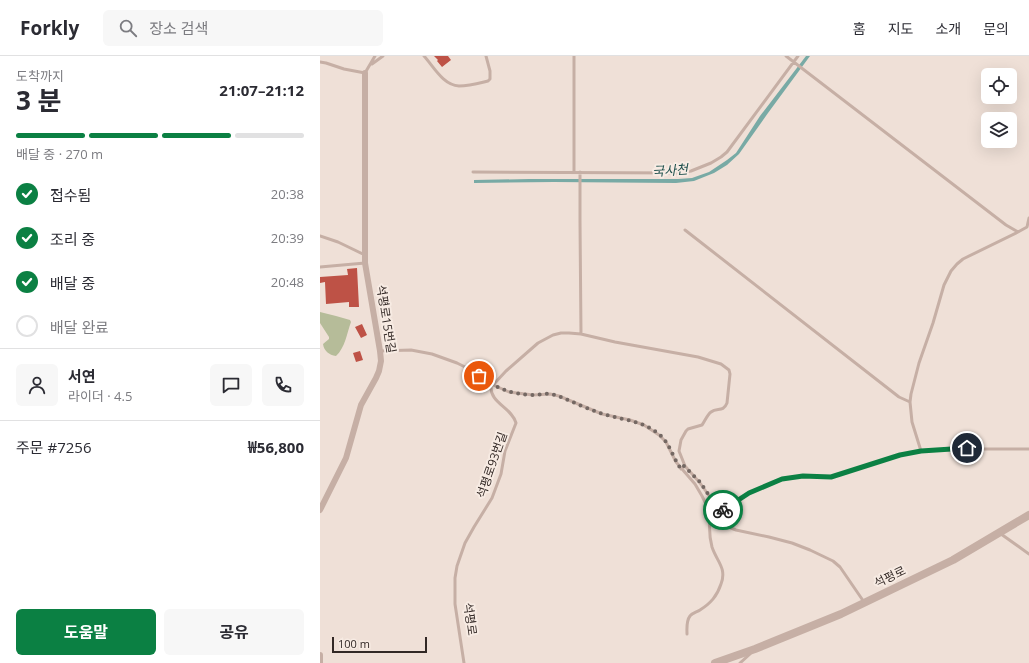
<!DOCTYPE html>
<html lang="ko">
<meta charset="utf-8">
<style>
:root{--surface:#fff;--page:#f7f7f7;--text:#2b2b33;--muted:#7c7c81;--line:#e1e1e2;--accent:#0b8043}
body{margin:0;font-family:"Open Sans","Noto Sans KR",sans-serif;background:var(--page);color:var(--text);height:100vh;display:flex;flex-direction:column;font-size:15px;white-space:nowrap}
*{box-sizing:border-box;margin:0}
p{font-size:13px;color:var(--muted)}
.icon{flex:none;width:22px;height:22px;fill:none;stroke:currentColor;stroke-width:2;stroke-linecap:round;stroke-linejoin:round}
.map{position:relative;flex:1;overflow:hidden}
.side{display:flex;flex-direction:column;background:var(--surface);width:320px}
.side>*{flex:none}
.buttons{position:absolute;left:661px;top:12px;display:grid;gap:8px}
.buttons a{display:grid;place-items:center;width:36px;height:36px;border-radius:6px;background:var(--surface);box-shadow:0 4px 16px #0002;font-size:20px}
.scale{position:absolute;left:12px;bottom:10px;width:95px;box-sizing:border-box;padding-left:4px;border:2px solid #322825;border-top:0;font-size:11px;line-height:14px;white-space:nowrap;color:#322825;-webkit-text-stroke:3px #f7ebe3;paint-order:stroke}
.pin{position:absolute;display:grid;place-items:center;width:34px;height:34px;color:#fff;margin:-17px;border:2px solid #fff;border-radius:50%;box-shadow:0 1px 4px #0007}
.courier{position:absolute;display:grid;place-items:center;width:40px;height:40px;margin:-20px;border:3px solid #0b8043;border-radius:50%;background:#fff;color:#222;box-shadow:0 1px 5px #0007}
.head em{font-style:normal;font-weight:700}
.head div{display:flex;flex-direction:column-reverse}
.head{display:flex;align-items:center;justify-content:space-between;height:68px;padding:0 16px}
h1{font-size:26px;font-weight:700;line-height:30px}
.bar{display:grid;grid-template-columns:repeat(4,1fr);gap:6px 4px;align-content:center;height:48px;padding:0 16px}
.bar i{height:5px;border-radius:3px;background:var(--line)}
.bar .on{background:var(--accent)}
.bar p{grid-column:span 4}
.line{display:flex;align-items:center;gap:10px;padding:0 16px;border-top:1px solid var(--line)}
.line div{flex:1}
.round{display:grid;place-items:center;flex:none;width:42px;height:42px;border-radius:6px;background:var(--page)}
ol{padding:0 16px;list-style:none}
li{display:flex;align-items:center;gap:12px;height:44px}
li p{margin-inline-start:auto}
li .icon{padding:4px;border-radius:50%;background:var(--accent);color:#fff;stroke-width:4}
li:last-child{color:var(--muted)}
li i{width:22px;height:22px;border:2px solid var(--line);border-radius:50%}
.action{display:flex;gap:8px;margin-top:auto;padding:8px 16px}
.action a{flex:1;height:46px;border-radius:6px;background:var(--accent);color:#fff;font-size:16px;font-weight:700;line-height:46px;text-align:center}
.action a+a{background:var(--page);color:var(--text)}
header{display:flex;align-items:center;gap:24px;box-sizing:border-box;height:56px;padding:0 20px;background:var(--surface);border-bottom:1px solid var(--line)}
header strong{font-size:19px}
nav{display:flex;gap:22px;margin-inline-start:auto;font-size:14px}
.search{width:280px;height:36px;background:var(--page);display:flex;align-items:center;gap:10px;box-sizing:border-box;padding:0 14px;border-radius:6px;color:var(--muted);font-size:15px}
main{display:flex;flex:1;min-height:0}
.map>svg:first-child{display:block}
</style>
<header>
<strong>Forkly</strong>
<div class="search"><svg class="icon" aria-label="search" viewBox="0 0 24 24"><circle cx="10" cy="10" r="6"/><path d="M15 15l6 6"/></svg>장소 검색</div>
<nav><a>홈</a><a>지도</a><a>소개</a><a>문의</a></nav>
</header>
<main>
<section class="side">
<div class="head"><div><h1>3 분</h1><p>도착까지</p></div><em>21:07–21:12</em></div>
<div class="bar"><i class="on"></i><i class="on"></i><i class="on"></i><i></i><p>배달 중 · 270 m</p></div>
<ol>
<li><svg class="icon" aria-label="check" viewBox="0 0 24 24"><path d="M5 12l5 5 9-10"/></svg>접수됨<p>20:38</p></li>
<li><svg class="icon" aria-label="check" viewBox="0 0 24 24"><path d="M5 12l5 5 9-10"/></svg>조리 중<p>20:39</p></li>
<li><svg class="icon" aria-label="check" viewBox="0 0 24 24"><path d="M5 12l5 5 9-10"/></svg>배달 중<p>20:48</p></li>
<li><i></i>배달 완료</li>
</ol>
<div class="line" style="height:72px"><a class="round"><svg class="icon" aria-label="person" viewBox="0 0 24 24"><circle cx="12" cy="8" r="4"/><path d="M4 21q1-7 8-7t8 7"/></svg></a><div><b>서연</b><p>라이더 · 4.5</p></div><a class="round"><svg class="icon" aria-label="chat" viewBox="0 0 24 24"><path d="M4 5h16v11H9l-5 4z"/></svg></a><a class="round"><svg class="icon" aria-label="phone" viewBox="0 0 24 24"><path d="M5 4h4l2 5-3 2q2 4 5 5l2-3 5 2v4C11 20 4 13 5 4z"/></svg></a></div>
<div class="line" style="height:52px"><div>주문 #7256</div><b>₩56,800</b></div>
<div class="action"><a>도움말</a><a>공유</a></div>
</section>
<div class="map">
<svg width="709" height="607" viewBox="0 0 709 607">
<rect width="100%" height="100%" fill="#efe0d7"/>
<path fill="#b6bc99" d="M0,256L16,260L30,264L31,266C27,277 25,292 16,300C9,299 4,295 3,288L9,283V281L0,267Z"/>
<path fill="#78aaa5" d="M486,0H490L448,57L419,98L407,109L394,117L374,125L356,127L234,126L154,127V124L209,123H358L372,122L389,116L407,104L416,97L440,60Z"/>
<path fill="#be5246" d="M114,0H128L131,4L122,11L117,5L118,4Z
M37,212L39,251H29V246L6,248L5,226L0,227V221L28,219L27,213Z
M42,268L47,279L41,282L35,271Z
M40,295L43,304L36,306L33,297Z"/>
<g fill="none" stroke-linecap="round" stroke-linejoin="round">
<path stroke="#c6afa5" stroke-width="3" d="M104,0C114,11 123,29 139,30C147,30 156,28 164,26L168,25L170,23V15L166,0
M254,0V116
M466,0L686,169L698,176
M0,6L6,7L24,13L45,17L55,0
M52,8L63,0
M153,116L360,117L371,115L391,107L401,101L407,96L478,0
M260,116V165L261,278
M365,174L579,341L590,346
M0,180L18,186L45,199
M0,211L45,207
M60,295L91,294L112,298L137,307L147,312L171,328L189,336L213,339L230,338L239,340L282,358L310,364L324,369L339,379L346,386L356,406L375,428L382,440L389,454L390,461L401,468L416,474L449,481L472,487L490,494L513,505L520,511L544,546
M173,329L186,315L218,287L233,279L241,277H249L261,278L295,286L378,301L401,308L409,314L410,318L407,347C403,357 397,351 391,356C387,359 385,365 382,369L368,373L366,375L361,384L359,395L365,410
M601,395L592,366L590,346L591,338L599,307L613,267L624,229L631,215L637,208L643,203L698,176L707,171L709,162
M361,413L365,410L380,427L390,441L397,455H402L429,437L462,423L483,420L511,421L580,399L601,395L636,393H709
M681,478L709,498
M367,578C367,573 366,565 370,560C372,557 377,556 380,554C391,547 397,540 401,528C407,512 397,506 392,491C389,480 389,472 390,461
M144,607L135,548V522L137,510L145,487L154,471L172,442L181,418L185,395L196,367C191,350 169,348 171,328
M420,607L430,598"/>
<path stroke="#c6afa5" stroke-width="6" d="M0,454L26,402L41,349L56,322L59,315L61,305L60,295L45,207V17
M0,599V607"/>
<path stroke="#c6afa5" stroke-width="8" d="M395,607L435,593L521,558L633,504L709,459"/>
</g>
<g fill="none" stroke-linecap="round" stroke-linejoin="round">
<path stroke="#746863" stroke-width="4" stroke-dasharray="0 7.2" d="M159,320C175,331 192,339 213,339C219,339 225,337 231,338C240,340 248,344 257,348C264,351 272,354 280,357C300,364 323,364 340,379C350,388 353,402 361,413L364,410L380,426L390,441L397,455L403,454"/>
<path stroke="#0b8043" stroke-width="5" d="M403,454L429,437L462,423L483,420L511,421L580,399L601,395L647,392"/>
</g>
<g text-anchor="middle" stroke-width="4" stroke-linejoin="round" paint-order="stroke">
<g font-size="12" fill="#322825" stroke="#f7ebe3">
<text transform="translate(66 263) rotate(81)" y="4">석평로15번길</text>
<text transform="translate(172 409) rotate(-71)" y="4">석평로93번길</text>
<text transform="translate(570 521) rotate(-26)" y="4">석평로</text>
<text transform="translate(150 563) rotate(82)" y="4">석평로</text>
</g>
<g font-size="13" font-style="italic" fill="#1e504d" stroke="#f7ebe3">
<text transform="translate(350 114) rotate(-4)" y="5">국사천</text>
</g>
</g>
</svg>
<div class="buttons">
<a><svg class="icon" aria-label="locate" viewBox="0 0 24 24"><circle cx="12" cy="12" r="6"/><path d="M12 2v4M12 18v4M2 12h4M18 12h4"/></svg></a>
<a><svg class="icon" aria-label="layers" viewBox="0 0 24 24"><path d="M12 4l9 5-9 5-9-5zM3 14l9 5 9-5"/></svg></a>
</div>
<div class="scale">100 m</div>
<div class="pin" style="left:159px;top:320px;background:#ea580c"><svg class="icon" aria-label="bag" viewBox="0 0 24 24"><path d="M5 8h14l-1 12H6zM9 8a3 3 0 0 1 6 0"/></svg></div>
<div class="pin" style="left:647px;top:392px;background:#1f2937"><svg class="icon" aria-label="home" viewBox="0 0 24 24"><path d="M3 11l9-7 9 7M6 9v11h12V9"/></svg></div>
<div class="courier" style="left:403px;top:454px"><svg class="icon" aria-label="bike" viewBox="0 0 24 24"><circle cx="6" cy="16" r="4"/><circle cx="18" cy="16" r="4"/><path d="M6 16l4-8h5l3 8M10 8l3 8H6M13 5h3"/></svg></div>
</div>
</main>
